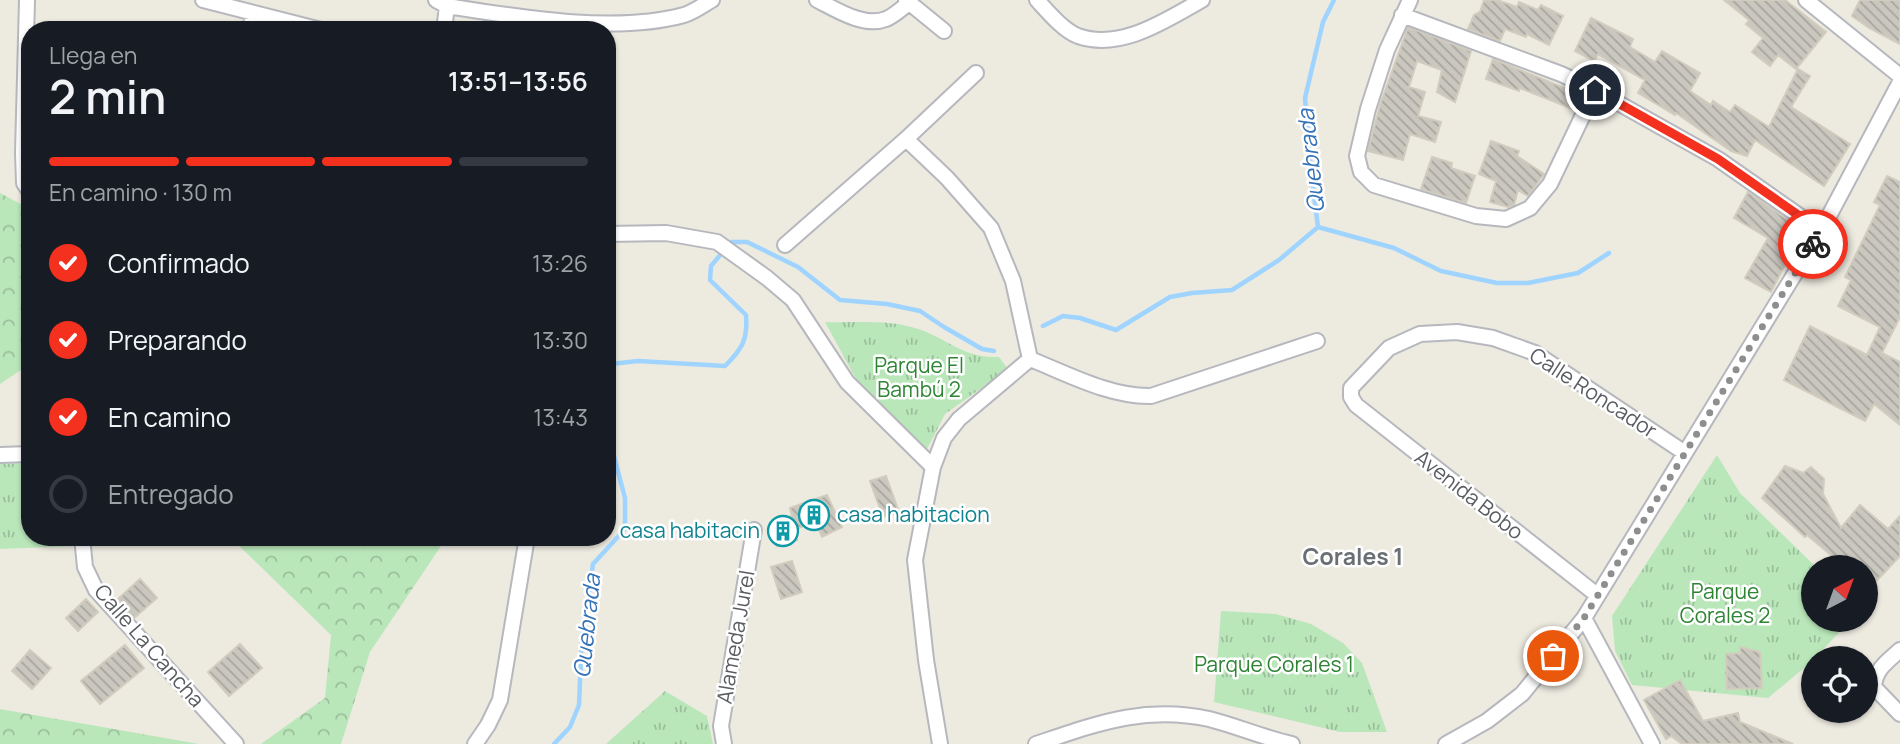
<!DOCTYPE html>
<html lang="es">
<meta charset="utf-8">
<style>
:root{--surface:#171b24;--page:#20242c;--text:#f1f3f6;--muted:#9ea1a6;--line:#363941;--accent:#f4311f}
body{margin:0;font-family:Manrope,sans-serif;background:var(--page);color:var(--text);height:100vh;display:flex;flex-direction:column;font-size:26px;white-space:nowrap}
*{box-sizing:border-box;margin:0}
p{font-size:23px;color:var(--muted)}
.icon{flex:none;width:38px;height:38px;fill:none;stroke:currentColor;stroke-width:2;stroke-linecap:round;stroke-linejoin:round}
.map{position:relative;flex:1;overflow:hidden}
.sheet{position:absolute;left:21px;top:21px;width:595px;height:525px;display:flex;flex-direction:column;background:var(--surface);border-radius:28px;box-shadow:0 2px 5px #0004}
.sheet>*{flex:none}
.needle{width:46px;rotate:41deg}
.tools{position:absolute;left:1801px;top:555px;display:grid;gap:14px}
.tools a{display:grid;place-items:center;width:77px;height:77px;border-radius:50%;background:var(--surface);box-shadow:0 2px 5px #0004;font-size:35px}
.pin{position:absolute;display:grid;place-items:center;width:60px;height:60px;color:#fff;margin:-30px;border:4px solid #fff;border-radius:50%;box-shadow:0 2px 7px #0007}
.courier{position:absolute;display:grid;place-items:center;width:70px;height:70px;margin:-35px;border:5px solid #f4311f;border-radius:50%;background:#fff;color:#222;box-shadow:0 2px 9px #0007}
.overview em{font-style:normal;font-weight:600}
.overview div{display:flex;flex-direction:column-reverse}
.overview{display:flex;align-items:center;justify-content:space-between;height:119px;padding:0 28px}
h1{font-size:46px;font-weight:600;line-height:52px}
.bar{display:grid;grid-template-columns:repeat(4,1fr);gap:10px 7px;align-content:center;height:84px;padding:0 28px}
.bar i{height:9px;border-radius:5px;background:var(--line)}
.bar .current{background:var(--accent)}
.bar p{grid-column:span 4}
ol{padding:0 28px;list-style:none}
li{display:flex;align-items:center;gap:21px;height:77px}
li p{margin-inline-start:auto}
li .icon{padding:7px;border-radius:50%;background:var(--accent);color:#fff;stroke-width:4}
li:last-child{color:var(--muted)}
li i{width:38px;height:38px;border:4px solid var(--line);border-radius:50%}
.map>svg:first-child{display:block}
</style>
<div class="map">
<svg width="1900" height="744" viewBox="0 0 1900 744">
<defs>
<pattern id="grass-tufts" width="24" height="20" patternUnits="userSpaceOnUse" patternTransform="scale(1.75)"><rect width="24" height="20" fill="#bae7ba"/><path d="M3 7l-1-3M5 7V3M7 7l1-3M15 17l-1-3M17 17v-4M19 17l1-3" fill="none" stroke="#9abe9b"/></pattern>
<pattern id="forest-crowns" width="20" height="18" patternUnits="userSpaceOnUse" patternTransform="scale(1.75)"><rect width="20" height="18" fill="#bae7ba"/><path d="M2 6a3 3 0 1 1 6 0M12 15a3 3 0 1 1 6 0" fill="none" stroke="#9abe9b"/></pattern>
<pattern id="building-back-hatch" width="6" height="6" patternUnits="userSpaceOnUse" patternTransform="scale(1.75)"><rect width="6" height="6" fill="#cac7bf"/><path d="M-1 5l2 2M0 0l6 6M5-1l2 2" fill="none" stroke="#a7a59f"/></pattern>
</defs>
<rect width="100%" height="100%" fill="#edeae0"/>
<path fill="url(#grass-tufts)" d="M825,322C851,323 883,320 907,326C943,333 960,359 999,357L1008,369L945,414L926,451L856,379Z
M1717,455L1740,493L1816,567H1813V620H1851L1810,663L1768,698L1632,685L1615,651L1612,616Z
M30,463V537H73V546L0,549V464Z
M1221,611L1276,614L1311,624L1343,643L1362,663L1387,732H1340L1214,702Z
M665,691L707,716L713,744H606Z"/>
<path fill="url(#forest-crowns)" d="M0,193L30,209V364L0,384Z
M230,537H447L370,652L341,744H261L325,698L331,635Z
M0,709L199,744H0Z"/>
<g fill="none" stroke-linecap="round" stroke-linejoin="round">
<path stroke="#9ed4ff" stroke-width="4.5" d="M1318,227L1394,248L1441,271L1497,283H1528L1578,273L1609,253
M1318,227L1311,172L1305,98L1323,22L1334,0
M1043,326L1063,316L1080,318L1116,330L1170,297L1192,293L1232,290L1279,260L1318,227
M607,368L611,364L638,361L725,366C742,349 748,340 746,315L710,280L711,266L731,242H747L798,267L840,300L887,304L920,311L944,327L982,349L994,351
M554,744L570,727L579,705L582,635L593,564L625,529V498L607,430"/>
</g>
<path fill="url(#building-back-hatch)" stroke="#d2ccbe" stroke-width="2" d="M1484,0H1497L1517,7L1519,2L1538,10L1541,5L1563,16L1549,45L1527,34L1526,37L1505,29L1500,41L1468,29L1474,15L1480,12Z
M1724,0H1785L1826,32L1796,69L1778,55L1770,66L1752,52L1763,38L1746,24L1749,20Z
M1860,0H1900V44L1869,28L1852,16Z
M1591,18L1633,39L1630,47L1655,62L1662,51L1700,73L1690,91L1711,105L1713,101L1730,112L1735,105L1769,127L1798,69L1810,76L1791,107L1850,144L1824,186L1755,140L1747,156L1731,151L1676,113L1675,115L1638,93L1645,80L1598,54L1594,61L1575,51Z
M1408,27L1471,51L1455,102L1437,92L1442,70L1417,61L1409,87L1425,92L1418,116L1441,122L1435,142L1410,134L1403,160L1368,151L1380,105Z
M1493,59L1582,95L1575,110L1520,88L1519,91L1486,79Z
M1491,141L1519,151L1517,156L1544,174L1528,196L1518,190L1514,205L1508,207L1490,202L1496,181L1479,174Z
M1432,157L1452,163L1451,168L1475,176L1466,203L1421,189Z
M1887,176L1900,182V317L1882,353L1900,362V425L1874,404L1865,421L1784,380L1810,326L1867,355L1880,327L1838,306L1851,280L1845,277L1880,205L1874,202Z
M1748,192L1803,230L1771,292L1745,278L1768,238L1734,218Z
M1785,466L1803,473L1811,467L1824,479L1823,494L1841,528L1860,505L1888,529L1900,516V556L1866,592V567H1845L1807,535L1805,537L1762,498Z
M886,476L899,512L883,517L870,481Z
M827,495L842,527L822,537L815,521L794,530L797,540L777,546L770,523L792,516L790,508Z
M792,561L802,592L781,599L771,567Z
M140,579L157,598L134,618L118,599Z
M86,599L98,612L78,631L66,618Z
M240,644L262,668L229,696L208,672Z
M125,645L144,668L100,704L81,681Z
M1740,647L1760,652L1762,688L1727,689L1726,654L1740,653Z
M30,650L51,668L32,689L12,671Z
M1680,680L1703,721L1738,713L1740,722L1793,744H1682L1671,736L1666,739L1644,700Z"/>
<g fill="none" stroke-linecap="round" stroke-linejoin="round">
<g stroke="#b6b8be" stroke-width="18">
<path id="minor" d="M27,0L23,153L24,183L30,192
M203,0L321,30
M436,0L447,6C517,17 615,34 684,15C694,12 703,5 712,0
M817,0C835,9 864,28 886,19C894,16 902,8 909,3
M906,0L944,31
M1037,0C1048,12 1063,30 1078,36C1121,51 1166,20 1202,0
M1410,0L1387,50L1368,109L1357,156L1361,172L1374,185L1476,216L1506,219L1530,208L1550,184L1595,90
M1806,0L1900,76
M1402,15L1561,74L1595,90L1718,159L1821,231
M248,30L255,14
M444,30L447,6
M906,139L947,178L991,228L1013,281L1030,359
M607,234L666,233L717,242L767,278L793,300L847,382L933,467
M785,245L906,139L976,73
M0,455L30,454
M82,537L85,567L96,590L236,744
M1597,595L1356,405L1351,397V388L1389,348L1420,334L1457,332L1493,338L1535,353L1685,453
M1584,618L1652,744
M1900,650C1888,661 1875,669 1874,687L1900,714
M475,744L488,725L500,700L527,537
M724,744L721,726L754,530
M940,744L926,660L915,560L933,467L944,438L959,419L1030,359C1068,374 1110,397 1151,396L1317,341
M1036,744C1096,724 1144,705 1209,719C1237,726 1264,738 1292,744
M1446,744L1487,721L1522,694L1584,618L1821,231L1900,82"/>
</g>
<use href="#minor" stroke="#fff" stroke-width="14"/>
</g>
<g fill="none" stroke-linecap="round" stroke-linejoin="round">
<path stroke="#8d8e8e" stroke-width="7" stroke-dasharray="0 12.6" d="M1553,656L1584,618L1813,244"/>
<path stroke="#f4311f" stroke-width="9" d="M1595,90L1718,159L1821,231L1813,244"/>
</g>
<defs>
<g id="building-ring" transform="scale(1.575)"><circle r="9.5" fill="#fff" stroke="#0f9aa8" stroke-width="1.5"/><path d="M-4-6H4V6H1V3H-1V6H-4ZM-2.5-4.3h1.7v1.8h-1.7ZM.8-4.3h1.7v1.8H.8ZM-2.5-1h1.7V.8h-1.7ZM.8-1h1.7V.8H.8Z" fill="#0f9aa8"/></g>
</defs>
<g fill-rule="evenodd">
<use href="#building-ring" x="814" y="515"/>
<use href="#building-ring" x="783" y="531"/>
</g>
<g text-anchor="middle" stroke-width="5" stroke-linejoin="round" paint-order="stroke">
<g font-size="21" fill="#2e8433" stroke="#fff">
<text x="919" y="373">Parque El<tspan x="919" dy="24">Bambú 2</tspan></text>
<text x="1725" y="599">Parque<tspan x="1725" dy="24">Corales 2</tspan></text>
<text x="1274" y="672">Parque Corales 1</text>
</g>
<g font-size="21" fill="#595d62" stroke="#fff">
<text transform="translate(1593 393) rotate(33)" y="7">Calle Roncador</text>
<text transform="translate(1469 495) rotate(38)" y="7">Avenida Bobo</text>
<text transform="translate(736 637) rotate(-80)" y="7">Alameda Jurel</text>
<text transform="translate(149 646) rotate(49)" y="7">Calle La Cancha</text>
</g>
<g font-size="21" fill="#0d838f" stroke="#fff" text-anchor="start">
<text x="837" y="522">casa habitacion</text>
<text x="760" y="538" text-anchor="end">casa habitacin</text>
</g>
<g font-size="23" font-style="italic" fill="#3573b8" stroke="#fff">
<text transform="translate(1311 161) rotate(-96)" y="8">Quebrada</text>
<text transform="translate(587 626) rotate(-84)" y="8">Quebrada</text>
</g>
<g font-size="23" font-weight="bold" fill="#6a6f74" stroke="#fff">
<text x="1353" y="565">Corales 1</text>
</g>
</g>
</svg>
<div class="tools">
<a><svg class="needle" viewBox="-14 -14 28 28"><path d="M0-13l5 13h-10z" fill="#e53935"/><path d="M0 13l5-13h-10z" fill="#9ea1a6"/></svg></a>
<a><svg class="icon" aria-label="locate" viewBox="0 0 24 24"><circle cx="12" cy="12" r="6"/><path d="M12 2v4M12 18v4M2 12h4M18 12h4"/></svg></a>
</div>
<div class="pin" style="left:1553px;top:656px;background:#ea580c"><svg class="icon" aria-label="bag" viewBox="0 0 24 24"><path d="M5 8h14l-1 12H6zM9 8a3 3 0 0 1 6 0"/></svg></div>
<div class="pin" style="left:1595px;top:90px;background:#1f2937"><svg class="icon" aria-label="home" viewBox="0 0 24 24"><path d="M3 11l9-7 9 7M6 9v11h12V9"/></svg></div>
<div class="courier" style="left:1813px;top:244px"><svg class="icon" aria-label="bike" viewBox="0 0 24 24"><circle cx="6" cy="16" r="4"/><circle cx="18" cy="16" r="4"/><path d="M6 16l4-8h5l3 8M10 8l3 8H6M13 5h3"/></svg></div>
<section class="sheet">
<div class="overview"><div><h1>2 min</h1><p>Llega en</p></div><em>13:51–13:56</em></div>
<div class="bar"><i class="current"></i><i class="current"></i><i class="current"></i><i></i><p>En camino · 130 m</p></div>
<ol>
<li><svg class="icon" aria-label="check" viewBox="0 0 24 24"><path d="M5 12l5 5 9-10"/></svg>Confirmado<p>13:26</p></li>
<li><svg class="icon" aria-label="check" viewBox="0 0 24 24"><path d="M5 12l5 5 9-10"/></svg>Preparando<p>13:30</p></li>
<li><svg class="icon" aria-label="check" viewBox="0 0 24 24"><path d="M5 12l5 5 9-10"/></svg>En camino<p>13:43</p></li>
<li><i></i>Entregado</li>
</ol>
</section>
</div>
